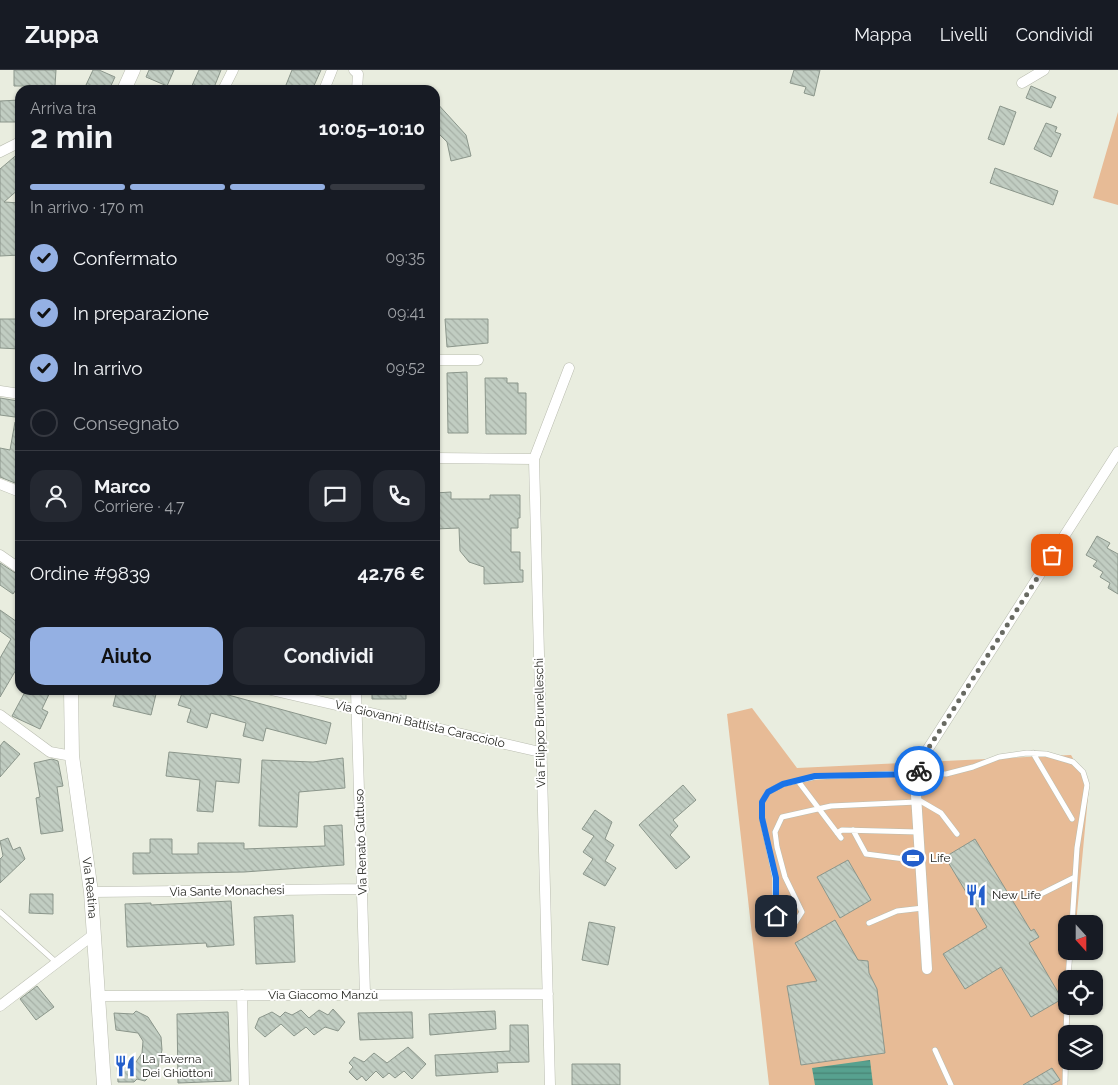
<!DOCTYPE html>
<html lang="it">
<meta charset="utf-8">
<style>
:root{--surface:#171b24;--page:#242831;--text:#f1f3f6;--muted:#9ea1a6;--line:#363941;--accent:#94b0e3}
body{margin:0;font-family:Raleway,sans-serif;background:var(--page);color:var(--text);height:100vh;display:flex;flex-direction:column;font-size:19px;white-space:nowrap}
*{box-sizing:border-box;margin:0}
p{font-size:16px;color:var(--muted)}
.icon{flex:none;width:28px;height:28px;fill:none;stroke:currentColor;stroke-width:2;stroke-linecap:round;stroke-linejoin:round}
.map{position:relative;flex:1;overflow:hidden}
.side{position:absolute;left:15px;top:15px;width:425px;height:610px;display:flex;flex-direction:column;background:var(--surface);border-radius:15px;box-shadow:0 1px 4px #0004}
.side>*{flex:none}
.needle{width:32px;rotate:159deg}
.controls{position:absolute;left:1058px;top:845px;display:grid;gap:10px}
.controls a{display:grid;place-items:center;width:45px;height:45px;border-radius:10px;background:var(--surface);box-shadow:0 1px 4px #0004;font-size:25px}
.pin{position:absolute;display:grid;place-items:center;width:42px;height:42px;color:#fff;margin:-21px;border-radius:10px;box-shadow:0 2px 8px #0006}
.courier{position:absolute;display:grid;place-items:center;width:50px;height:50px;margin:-25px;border:4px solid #1a73e8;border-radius:50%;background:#fff;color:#222;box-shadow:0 1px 6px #0007}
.head em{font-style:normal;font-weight:700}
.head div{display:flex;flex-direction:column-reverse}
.head{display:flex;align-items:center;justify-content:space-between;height:85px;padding:0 15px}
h1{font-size:32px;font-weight:700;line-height:38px}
.bar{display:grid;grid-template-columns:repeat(4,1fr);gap:8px 5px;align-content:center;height:60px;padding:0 15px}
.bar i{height:6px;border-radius:4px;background:var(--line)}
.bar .on{background:var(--accent)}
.bar p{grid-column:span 4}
.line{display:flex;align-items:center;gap:12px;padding:0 15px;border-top:1px solid var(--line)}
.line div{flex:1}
.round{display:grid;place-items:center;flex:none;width:52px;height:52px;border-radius:15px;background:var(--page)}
ol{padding:0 15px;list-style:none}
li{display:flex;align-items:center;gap:15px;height:55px}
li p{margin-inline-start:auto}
li .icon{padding:5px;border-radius:50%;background:var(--accent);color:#111;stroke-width:4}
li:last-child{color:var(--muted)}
li i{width:28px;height:28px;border:2px solid var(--line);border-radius:50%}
.cta{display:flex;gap:10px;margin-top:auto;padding:10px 15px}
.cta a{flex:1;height:58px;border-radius:15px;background:var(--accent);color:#111;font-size:20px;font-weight:700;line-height:58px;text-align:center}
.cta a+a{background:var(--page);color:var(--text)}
header{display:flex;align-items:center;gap:30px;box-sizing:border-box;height:70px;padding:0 25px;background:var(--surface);border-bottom:1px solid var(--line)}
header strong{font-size:24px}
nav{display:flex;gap:28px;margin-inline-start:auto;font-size:18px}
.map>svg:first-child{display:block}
</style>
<header>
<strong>Zuppa</strong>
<nav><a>Mappa</a><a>Livelli</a><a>Condividi</a></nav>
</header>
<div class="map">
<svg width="1118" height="1015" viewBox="0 0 1118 1015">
<defs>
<pattern id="water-rules" width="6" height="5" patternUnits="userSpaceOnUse" patternTransform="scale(1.25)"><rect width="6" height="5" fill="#57a18f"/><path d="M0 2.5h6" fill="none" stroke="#488374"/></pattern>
<pattern id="building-back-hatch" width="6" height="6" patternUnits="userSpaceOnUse" patternTransform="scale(1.25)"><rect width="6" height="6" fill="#c1cdc2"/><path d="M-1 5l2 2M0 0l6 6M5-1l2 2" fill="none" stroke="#a6b0a6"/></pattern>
</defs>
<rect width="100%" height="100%" fill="#e9eddf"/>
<path fill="#e7bb96" d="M1118,42V135L1093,128Z
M752,638L797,698L1071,685L1089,716L1076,854H1066V881H1073L1070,909H1066V936H1070L1069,964H1066L1067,1015H769L727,644Z"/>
<path fill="url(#water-rules)" d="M870,990L873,1015H815L812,998Z"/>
<path fill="url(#building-back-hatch)" stroke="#8b968b" d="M14,0H56L55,16H14Z
M93,0H99L115,7L109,20H97L86,15Z
M149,0H174L167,16L146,7Z
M199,0H221L213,20H190Z
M292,0H321L312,20H284Z
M794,0H820L814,26L804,23L806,17L790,13Z
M1031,16L1056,27L1051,38L1026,28Z
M20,30V52H0V31Z
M435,31L466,65L471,86L451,91L447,72L435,60Z
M1000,36L1016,42L1004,75L988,69Z
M1046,53L1057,57L1055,62L1061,64L1051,87L1034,79Z
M20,82V118L4,132L20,133V185L0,186V99Z
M995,98L1058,121L1053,135L990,113Z
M0,249H20V279L0,278Z
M445,249H488V273L447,277Z
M467,302L468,363H448L447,303Z
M485,308H507V313H518V323H526V364H486Z
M0,328L18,331L15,347L0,345Z
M15,352L20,353V415L0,407V378L10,380Z
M451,422V429H490V425H520V448H518V458H511V482H520V500H523V512L484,514V497L469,492L460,481L459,458L435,459V423Z
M1097,466L1110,473L1107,478L1118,484V524L1108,518L1110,513L1100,507L1103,502L1093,496L1097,491L1086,485Z
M0,493L20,506V514L13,524L0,515Z
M0,540L20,554V593L0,627V588L11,569L0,561Z
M26,620H51L42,639L48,642L40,659L12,646Z
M117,620H157L151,645L113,636Z
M183,620H210L331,653L326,674L266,658L263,671L243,666L246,653L211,643L207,658L187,652L191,639L178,635Z
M372,620H406V629H372Z
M4,671L20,684L0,707V676Z
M169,682L241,689L239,713L216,711L213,742L197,741L200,710L166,706Z
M343,688L345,718L299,722L297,757L259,756L262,690L313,692Z
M52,689L58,691L63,716L57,717L63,761L41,764L36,728L40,727L34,693Z
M683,715L696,730L673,750L678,756L670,765L690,787L676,799L639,755Z
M595,740L612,752L605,769L614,775L605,791L616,798L605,816L583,804L593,789L583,782L594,766L582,759Z
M342,755L344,795L244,802L133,804V783H150V769H172V784H198V773H244V779L325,776L324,756Z
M8,768L13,780L20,777L25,789L0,813V789L3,786L0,771Z
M975,769L1031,861L1034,859L1039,867L1029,873L1062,929L1031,947L1001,897L965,919L943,884L987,857L945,787Z
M848,790L871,830L840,848L817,807Z
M30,824H53V844L29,843Z
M231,831L234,875L207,877L206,873L127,877L125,834L151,833V835Z
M293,845L295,892L256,894L254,847Z
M835,850L858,890L868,891L869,903L877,919L885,983L801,995L787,916L817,911L795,873Z
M589,852L615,857L608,895L582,890Z
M37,916L54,937L36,950L20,929Z
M333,939L345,952L338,961L325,957L314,965L306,957L294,966L281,954L265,967L255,958L259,948L272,942L280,947L285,942L292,945L301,940L309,948L319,940L328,945Z
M136,941L148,947L161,967L162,980L158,997L145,1011L137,1009L134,1012H118L117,994L136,992L142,983L143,971L138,963L116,960L114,943L133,944Z
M495,941L496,959L430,965L429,944Z
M228,942L231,1011L178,1013L177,944Z
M412,942L413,968L360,970L358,943Z
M510,955H528L529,992L497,993L498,1002L436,1006L435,985L510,981Z
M408,977L426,994L412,1009L404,1001L395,1008L389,1003L383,1008L376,1001L366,1011L362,1006L357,1010L349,1002L353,997L349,993L354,987L364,992L374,983L387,993Z
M572,994H620V1015H572Z
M1052,998L1060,1010L1051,1015H1023Z"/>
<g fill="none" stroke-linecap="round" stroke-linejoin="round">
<g stroke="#babdb0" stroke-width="6">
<path id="lane" d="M1033,683L1072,749
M798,711L841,768
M917,729L941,743L957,764
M917,732L831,736L782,747L775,762L777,777L785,807L802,842L795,853H782L775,842V808L762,748V732L768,722L783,714L815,707L911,703L946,704L973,697L999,687L1027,683L1046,684L1073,692L1083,702L1087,715L1077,778L1072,854
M853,760L866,784L920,791
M837,763L842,760L918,762
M1041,824L1075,807
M0,842L57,893
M869,853L897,841L923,838
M1068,909L1070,881
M1066,964L1067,936
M935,980L951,1015
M1065,1015L1066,966"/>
</g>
<g stroke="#babdb0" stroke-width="11">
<path id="street" d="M354,0L358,4L357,20
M1022,13L1044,0
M223,20L233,0
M324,20L332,0
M0,82L20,72
M435,290H478
M0,321L20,324
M435,388L534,389
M0,414L20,422
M0,485L20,499
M271,620L540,682
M356,620L365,924
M0,645L50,682L72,686
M91,822L364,819
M927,899L916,725L918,704L926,682L1118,382
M242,925L244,1015
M99,926L548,924
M0,936L93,865
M550,1015L534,389L569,298"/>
</g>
<g stroke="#babdb0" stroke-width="15">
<g id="secondary">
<path d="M124,20L133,0"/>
<path id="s1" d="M71,620L72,686L91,822L104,1015"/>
</g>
</g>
<use href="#lane" stroke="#fff" stroke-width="5"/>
<use href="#street" stroke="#fff" stroke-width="10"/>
<use href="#secondary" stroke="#fff" stroke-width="14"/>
</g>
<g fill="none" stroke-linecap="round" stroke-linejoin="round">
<path stroke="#686a62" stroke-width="5" stroke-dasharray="0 9" d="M919,701L926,682L1052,485"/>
<path stroke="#1a73e8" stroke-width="6" d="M776,846V808L762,748V732L768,722L783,714L815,706L918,704L919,701"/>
</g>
<defs>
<g id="stadium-bare" transform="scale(1.725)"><path d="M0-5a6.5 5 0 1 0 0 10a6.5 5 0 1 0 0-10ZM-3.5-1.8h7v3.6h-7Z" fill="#235ecb" stroke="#fff" stroke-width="2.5" paint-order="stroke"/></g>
<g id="restaurant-bare" transform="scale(1.725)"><path d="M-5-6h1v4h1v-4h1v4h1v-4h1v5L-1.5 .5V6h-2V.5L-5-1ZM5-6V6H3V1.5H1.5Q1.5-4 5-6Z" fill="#235ecb" stroke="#fff" stroke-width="2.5" paint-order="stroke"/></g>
</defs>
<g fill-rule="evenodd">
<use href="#stadium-bare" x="913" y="788"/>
<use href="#restaurant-bare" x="976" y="825"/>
<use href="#restaurant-bare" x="125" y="996"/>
</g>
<g text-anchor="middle" stroke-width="4" stroke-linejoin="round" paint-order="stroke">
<g font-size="12" fill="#23241f" stroke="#fff">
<text transform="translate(540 653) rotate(-91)" y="4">Via Filippo Brunelleschi</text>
<text transform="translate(420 654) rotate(13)" y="4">Via Giovanni Battista Caracciolo</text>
<text transform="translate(361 772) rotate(-92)" y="4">Via Renato Guttuso</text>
<text dy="4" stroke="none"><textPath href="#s1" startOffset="199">Via Reatina</textPath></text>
<text transform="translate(227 821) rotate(-1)" y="4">Via Sante Monachesi</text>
<text x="323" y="929">Via Giacomo Manzù</text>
</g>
<g font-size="12" fill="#23241f" stroke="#fff" text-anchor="start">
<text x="930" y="792">Life</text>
<text x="992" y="829">New Life</text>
<text x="142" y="993">La Taverna<tspan x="142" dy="14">Dei Ghiottoni</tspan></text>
</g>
</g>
</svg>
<div class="controls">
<a><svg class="needle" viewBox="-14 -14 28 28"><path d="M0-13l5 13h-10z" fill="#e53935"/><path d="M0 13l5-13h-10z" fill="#9ea1a6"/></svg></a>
<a><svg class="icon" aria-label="locate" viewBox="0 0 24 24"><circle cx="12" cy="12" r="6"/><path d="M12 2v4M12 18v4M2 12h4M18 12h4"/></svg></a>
<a><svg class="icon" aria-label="layers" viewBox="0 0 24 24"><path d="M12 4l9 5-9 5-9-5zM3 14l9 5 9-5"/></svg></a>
</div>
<div class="pin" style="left:1052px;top:485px;background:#ea580c"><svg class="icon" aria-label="bag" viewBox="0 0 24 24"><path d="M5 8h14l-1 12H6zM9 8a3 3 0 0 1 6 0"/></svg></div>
<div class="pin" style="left:776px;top:846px;background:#1f2937"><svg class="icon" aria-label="home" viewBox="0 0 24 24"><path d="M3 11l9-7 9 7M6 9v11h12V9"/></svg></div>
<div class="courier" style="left:919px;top:701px"><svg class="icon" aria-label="bike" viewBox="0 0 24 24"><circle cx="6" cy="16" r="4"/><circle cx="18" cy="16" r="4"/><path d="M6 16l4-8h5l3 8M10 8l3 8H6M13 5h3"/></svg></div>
<section class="side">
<div class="head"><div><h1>2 min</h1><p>Arriva tra</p></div><em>10:05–10:10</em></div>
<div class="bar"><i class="on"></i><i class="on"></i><i class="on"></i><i></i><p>In arrivo · 170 m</p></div>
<ol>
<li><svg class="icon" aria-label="check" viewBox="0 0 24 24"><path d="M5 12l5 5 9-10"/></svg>Confermato<p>09:35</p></li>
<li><svg class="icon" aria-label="check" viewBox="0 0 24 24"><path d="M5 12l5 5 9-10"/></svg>In preparazione<p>09:41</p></li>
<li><svg class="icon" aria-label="check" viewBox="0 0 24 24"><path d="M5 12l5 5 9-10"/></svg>In arrivo<p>09:52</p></li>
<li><i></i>Consegnato</li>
</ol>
<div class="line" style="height:90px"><a class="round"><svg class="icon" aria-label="person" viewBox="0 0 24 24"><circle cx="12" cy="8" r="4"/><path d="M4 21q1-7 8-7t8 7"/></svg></a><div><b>Marco</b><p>Corriere · 4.7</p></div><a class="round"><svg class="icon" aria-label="chat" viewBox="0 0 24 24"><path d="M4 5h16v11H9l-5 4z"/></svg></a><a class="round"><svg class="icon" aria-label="phone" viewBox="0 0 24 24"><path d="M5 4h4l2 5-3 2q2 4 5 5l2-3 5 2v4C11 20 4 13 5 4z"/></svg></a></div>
<div class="line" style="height:65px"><div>Ordine #9839</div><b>42.76 €</b></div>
<div class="cta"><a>Aiuto</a><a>Condividi</a></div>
</section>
</div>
